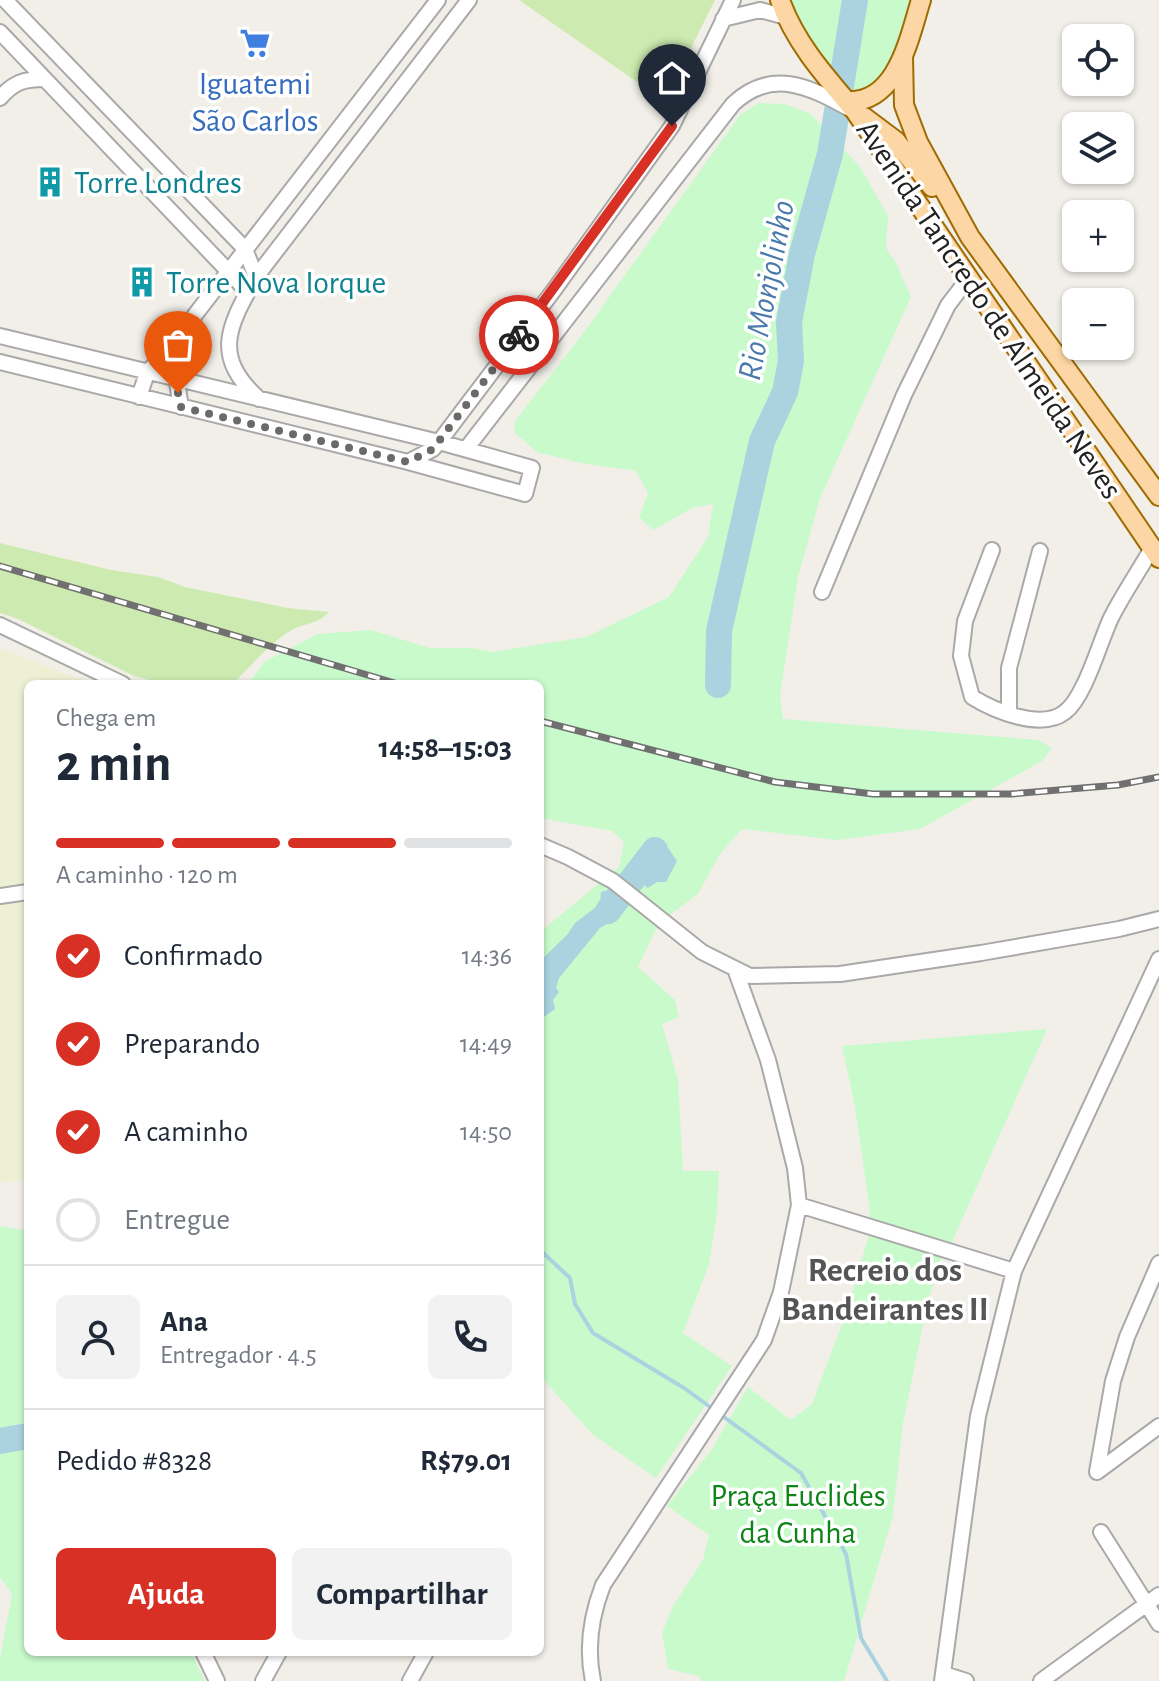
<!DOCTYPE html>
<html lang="pt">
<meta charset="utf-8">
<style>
:root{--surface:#fff;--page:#f2f2f3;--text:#1f2937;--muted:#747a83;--line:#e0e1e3;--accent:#d93025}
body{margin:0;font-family:"Alegreya Sans",sans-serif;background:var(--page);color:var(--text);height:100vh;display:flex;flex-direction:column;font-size:30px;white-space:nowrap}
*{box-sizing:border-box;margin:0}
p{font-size:26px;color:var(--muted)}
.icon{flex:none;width:44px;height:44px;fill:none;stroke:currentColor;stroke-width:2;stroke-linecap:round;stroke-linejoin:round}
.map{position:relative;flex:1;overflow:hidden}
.drawer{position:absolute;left:24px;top:680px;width:520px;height:976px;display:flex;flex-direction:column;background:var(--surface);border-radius:12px;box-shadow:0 2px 6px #0004}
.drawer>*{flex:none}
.tools{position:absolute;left:1062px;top:24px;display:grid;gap:16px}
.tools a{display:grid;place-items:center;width:72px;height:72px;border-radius:12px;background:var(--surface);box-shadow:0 2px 6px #0004;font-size:40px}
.pin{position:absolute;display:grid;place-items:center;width:68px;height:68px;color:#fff;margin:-82px -34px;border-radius:50% 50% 50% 0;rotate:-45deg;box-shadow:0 0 8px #0007}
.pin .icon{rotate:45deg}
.courier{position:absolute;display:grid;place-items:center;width:80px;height:80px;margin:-40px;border:6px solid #d93025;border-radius:50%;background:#fff;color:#222;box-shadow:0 2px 10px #0007}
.summary em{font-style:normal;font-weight:600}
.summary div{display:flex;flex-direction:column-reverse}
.summary{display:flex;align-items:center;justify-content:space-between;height:136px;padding:0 32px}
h1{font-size:52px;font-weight:600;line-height:60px}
.bar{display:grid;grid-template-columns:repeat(4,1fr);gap:12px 8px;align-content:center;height:96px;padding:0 32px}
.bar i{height:10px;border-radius:6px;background:var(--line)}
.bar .selected{background:var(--accent)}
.bar p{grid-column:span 4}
.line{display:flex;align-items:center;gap:20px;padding:0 32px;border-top:2px solid var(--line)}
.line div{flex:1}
.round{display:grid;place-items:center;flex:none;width:84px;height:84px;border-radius:12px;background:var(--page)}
ol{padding:0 32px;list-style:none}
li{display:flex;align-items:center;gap:24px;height:88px}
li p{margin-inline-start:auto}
li .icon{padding:8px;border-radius:50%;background:var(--accent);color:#fff;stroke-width:4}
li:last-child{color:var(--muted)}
li i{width:44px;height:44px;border:4px solid var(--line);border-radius:50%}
.cta{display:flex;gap:16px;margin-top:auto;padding:16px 32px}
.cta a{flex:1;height:92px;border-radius:12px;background:var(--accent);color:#fff;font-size:32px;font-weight:600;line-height:92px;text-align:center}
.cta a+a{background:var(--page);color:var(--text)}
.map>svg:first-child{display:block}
</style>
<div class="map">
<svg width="1159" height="1681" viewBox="0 0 1159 1681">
<rect width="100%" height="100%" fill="#f2efe9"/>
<path fill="#eef0d5" d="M0,648L92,684H28V1179L0,1183Z"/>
<path fill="#cdebb0" d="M519,0H715L668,94L660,98Z
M0,543L111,570L158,577L185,587L288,608L329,612C315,626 305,622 290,631C268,645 251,666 233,684H166L134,676L18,619L0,613Z"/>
<path fill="#c8facc" d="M780,0H921L885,86L846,101Z
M758,103L785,104L811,114L860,167L888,216L886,248L896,263L911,297L820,498L798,577L780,696L783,719L1038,740L1052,748L1042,761L920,829L837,840L742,829L720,854L698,894L659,923L638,967L675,1000L679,1017L662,1024L678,1080L683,1171H719L717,1214L709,1264L683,1333L732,1366L656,1478L593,1435L540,1376V932L619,867L624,842L612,831L540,818V684H248L264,662L318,634L371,630L430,648H473L492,652L586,637L669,597L708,537L713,504L692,508L653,530L639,517L648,493L636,471L581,463L537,452L514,432L515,421L584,332L740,115Z
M1047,1029L952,1242L939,1263L927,1305L903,1423L893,1516L844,1681H701L699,1676L668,1669L662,1633L673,1606L703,1560L709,1535L667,1506L712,1449L748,1387L791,1420L812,1404L846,1313L868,1238L870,1211L855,1107L842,1046Z
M0,1226L28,1231V1652H191L205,1681H0V1659L12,1594L0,1577Z"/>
<path fill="#aad3df" d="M653,843L666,845L677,861L666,882H657L648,888L638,881C646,868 645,856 653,843Z
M616,888L628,896L621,911L613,914L612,921L600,928L559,978L556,988L559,992L553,1000L555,1009L544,1017L540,1025V961L567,935L575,923L600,904L601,892Z"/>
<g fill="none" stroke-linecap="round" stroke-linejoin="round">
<path stroke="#aad3df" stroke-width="4" d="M540,1250L570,1278L575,1304L593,1333L684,1388L801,1473L846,1554L861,1638L887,1681"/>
<path stroke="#aad3df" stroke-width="26" d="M718,685L719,631L762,441L785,392L791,361L789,322L802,254L830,154L855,0
M608,911L655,850
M0,1441L28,1436"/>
<g stroke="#a9a9a9" stroke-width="18">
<path id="minor" d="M5,0L245,249L256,277
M723,19L760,10L786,17
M0,32L248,292
M0,98C14,82 24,79 45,79
M0,336L439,442L532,468L525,494L408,462L0,362
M171,346L181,407
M139,397L147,373L171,346L438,0
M259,399C211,355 229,326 256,277L469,0
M466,449L733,104C771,68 808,86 848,108
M408,462L433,449L439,442L554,290L672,126L733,0
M992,550L965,621L961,656L972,697C993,710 1041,731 1065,712C1085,697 1100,641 1111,618C1123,594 1139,571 1152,548
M822,592L904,395L948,305L968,279
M0,625L123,684
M1009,714V668L1040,551
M540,845L568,857L613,881L702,952L750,976L840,974L981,953L1119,929L1159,919
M0,896L28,892
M799,1205L1014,1271
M1097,1472L1113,1381L1127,1337L1159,1263
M1097,1472L1159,1426
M1101,1532L1159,1624
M203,1652L217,1681
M944,1674L966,1681
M263,1681L279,1652
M410,1681L426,1652
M593,1681C586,1648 591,1616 603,1585L764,1340L781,1292L799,1205L795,1168L768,1060L735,969
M942,1681L978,1416L1014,1271L1159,959
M1041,1681L1159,1595"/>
</g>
<g stroke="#a06b00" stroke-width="22">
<path id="major" d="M780,0C795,43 826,77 855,111L1159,558
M903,56L904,105L918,142L970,237L1159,496
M846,101C897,105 909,38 921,0
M864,117L896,141L932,187"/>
</g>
<use href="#minor" stroke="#fff" stroke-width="14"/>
<use href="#major" stroke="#fcd6a4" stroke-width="18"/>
<g stroke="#707070" stroke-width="7">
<path id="rail" d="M0,566L398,684
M540,721L775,782L873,794H1011L1118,785L1159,777"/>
</g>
<use href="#rail" stroke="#fff" stroke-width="4" stroke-dasharray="12" stroke-linecap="butt"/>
</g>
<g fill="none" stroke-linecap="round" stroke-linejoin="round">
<path stroke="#6b6a68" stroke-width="8" stroke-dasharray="0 14.4" d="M178,393L181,407L408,462L433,449L519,335"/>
<path stroke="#d93025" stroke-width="10" d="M519,335L672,126"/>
</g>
<defs>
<g id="supermarket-bare" transform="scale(2.4)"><path d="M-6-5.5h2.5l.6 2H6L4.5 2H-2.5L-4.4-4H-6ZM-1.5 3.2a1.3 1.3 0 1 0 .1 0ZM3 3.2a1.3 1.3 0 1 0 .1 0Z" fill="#3f7fe0" stroke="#fff" stroke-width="2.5" paint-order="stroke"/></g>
<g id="building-bare" transform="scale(2.4)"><path d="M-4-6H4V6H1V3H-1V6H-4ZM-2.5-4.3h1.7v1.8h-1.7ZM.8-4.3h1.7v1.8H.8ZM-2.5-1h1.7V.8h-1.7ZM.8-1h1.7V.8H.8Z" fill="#0f9aa8" stroke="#fff" stroke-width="2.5" paint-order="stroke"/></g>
</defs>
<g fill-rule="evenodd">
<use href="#supermarket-bare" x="255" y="43"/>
<use href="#building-bare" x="50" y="182"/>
<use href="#building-bare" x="142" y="282"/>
</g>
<g text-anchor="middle" stroke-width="7" stroke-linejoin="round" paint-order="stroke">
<g font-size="32" fill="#366cbe" stroke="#fff">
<text x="255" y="94">Iguatemi<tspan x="255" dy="37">São Carlos</tspan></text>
</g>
<g font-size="32" fill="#0d838f" stroke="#fff" text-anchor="start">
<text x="74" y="193">Torre Londres</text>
<text x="166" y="293">Torre Nova Iorque</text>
</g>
<g font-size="32" fill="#222" stroke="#fff">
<text transform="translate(990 309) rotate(56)" y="11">Avenida Tancredo de Almeida Neves</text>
</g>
<g font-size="32" fill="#0c8416" stroke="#fff">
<text x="798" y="1506">Praça Euclides<tspan x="798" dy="37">da Cunha</tspan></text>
</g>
<g font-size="34" font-style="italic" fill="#4a7aab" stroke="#fff">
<text transform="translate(765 290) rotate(-79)" y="12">Rio Monjolinho</text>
</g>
<g font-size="34" font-weight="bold" fill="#555" stroke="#fff">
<text x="885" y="1281">Recreio dos<tspan x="885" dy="39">Bandeirantes II</tspan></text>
</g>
</g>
</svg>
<div class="tools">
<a><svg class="icon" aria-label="locate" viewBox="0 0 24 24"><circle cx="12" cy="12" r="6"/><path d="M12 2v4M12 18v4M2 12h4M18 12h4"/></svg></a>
<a><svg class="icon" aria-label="layers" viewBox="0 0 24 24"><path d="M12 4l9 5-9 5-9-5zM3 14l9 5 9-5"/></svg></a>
<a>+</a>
<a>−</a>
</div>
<div class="pin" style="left:178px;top:393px;background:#ea580c"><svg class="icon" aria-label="bag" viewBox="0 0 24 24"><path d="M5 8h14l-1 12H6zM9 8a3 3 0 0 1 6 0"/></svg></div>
<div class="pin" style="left:672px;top:126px;background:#1f2937"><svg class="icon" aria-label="home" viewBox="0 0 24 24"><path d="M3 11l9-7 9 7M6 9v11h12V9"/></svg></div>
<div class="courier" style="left:519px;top:335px"><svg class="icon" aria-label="bike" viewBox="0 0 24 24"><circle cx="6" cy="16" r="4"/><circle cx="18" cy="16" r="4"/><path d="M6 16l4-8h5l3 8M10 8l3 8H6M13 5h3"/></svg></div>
<section class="drawer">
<div class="summary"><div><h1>2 min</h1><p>Chega em</p></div><em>14:58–15:03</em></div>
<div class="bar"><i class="selected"></i><i class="selected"></i><i class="selected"></i><i></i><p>A caminho · 120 m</p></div>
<ol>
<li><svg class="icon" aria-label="check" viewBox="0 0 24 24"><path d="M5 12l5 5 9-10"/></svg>Confirmado<p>14:36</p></li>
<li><svg class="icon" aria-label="check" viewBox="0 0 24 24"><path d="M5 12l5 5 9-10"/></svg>Preparando<p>14:49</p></li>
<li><svg class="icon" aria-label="check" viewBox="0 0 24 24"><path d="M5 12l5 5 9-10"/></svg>A caminho<p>14:50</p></li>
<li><i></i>Entregue</li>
</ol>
<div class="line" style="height:144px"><a class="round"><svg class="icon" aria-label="person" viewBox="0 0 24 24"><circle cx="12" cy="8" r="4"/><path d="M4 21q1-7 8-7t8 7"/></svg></a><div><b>Ana</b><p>Entregador · 4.5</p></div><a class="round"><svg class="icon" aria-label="phone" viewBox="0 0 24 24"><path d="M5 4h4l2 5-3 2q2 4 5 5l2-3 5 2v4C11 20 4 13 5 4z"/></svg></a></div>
<div class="line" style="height:104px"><div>Pedido #8328</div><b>R$79.01</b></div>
<div class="cta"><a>Ajuda</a><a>Compartilhar</a></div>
</section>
</div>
